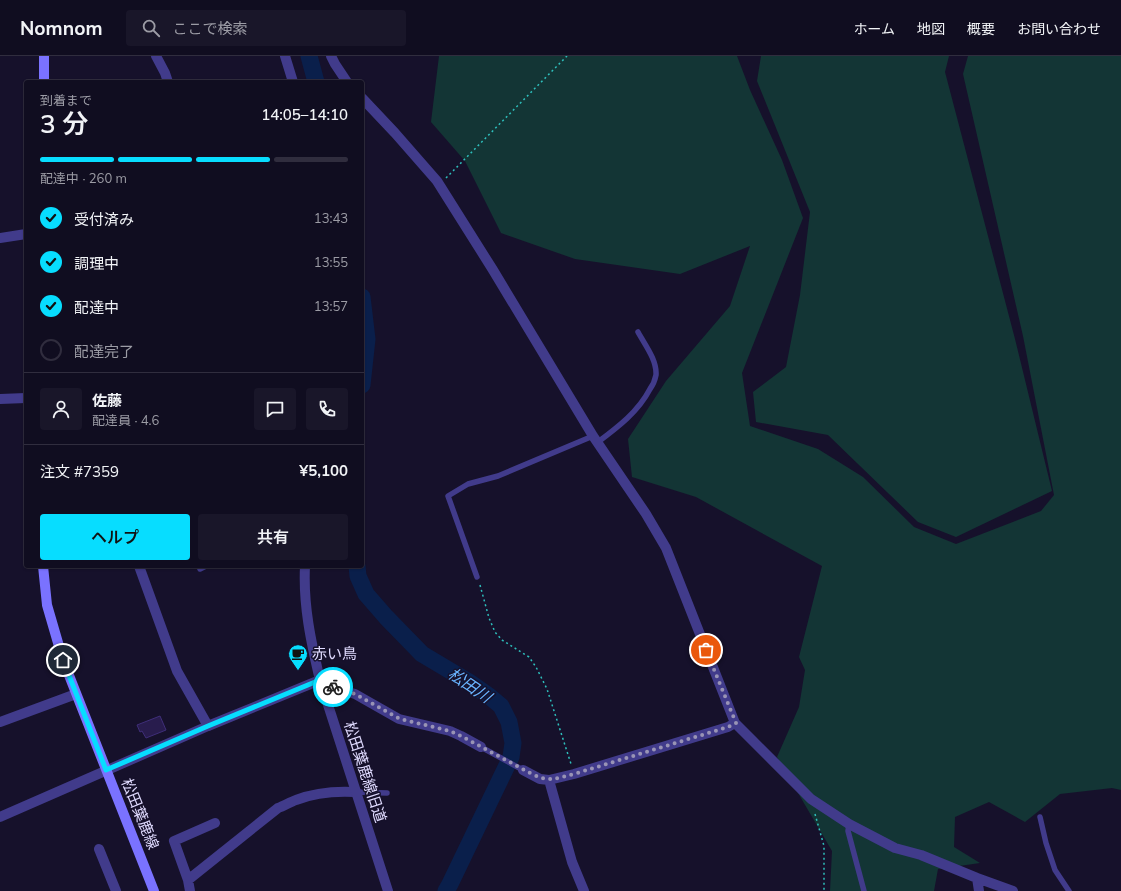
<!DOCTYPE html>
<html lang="ja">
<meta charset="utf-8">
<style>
:root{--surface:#100d20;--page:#191629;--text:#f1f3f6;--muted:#9c9ca5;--line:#302d3e;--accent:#07ddff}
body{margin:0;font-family:Mulish,"Noto Sans JP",sans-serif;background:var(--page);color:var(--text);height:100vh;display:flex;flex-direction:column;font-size:15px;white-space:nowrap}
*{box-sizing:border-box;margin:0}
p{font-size:13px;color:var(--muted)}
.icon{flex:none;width:22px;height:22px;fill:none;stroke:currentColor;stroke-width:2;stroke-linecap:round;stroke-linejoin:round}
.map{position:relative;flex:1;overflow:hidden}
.drawer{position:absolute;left:24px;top:24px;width:340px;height:488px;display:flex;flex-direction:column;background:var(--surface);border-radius:4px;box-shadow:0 1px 3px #0004,0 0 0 1px var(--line)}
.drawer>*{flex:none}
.pin{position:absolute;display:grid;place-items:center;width:34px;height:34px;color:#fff;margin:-17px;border:2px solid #fff;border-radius:50%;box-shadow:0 1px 4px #0007}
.courier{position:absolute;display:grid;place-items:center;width:40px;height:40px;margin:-20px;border:3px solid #07ddff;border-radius:50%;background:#fff;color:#222;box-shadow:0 1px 5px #0007}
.summary em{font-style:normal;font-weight:600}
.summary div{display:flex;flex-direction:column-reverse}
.summary{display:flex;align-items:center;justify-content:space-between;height:68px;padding:0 16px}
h1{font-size:26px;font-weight:600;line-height:30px}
.bar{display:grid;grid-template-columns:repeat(4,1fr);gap:6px 4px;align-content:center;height:48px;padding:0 16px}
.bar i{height:5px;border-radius:3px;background:var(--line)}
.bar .current{background:var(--accent)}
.bar p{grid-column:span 4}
.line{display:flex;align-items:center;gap:10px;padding:0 16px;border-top:1px solid var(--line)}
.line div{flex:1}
.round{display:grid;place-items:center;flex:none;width:42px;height:42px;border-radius:4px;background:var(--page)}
ol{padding:0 16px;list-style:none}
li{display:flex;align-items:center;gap:12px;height:44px}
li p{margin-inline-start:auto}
li .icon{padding:4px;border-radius:50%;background:var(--accent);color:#111;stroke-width:4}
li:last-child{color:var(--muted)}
li i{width:22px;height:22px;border:2px solid var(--line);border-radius:50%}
.primary-button{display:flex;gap:8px;margin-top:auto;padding:8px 16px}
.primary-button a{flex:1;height:46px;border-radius:4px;background:var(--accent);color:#111;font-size:16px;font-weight:600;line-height:46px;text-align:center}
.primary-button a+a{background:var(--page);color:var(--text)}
header{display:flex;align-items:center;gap:24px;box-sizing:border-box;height:56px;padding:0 20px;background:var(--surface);border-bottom:1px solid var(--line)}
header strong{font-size:19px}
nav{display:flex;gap:22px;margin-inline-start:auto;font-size:14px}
.search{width:280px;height:36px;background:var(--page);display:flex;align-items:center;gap:10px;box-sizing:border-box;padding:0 14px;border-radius:4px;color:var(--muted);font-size:15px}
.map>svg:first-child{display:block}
</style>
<header>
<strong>Nomnom</strong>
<div class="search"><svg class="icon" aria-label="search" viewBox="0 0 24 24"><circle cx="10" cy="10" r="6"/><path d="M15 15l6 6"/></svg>ここで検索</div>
<nav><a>ホーム</a><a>地図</a><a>概要</a><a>お問い合わせ</a></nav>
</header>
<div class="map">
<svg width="1121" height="835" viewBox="0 0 1121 835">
<rect width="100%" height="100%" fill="#16112b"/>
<path fill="#133535" d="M439,0H737L750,34L782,104L803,162L742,317L750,370L818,393L863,421L914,471L956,488L1041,455L1054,439L1023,280L963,18L968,0H1121V734L1112,732L1060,738L1025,766L989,746L955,761L954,791L980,807L938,813L934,835H830L832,795L777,701L799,651L805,614L799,601L822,510L696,441L632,421L628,383L666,325L730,250L750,190L680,218L575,203L501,177L465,105L431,66Z
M761,0H949L945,16L1015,283L1052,435L956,481L918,466L828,379L756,366L753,336L786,311L800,239L810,156L757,25Z"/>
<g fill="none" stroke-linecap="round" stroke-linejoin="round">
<path stroke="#0a1f4b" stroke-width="17" d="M309,0L316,26
M362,241L367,283L362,329
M357,510L358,520L366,538L386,561L422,598L469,626L489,640L501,650L509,666L513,687L511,701L450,828L446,835"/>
</g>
<path fill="#281c4d" stroke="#3f2e79" d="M160,660L166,674L146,682L142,675L140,676L137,669Z"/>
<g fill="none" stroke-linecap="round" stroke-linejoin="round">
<path stroke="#2ebfbc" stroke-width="1.5" stroke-dasharray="2 3" stroke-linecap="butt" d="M446,122L567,0
M480,529L489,562L495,576L502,584L529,601L536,611L547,633L571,708
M815,758L824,790V835"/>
<path stroke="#413b8b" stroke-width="5.5" d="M598,386C618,371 638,356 650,333C653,329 655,324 656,319C657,304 645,289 638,276
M200,513L206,510
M477,521L448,440L468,428L498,420L593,380
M481,691L523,714
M355,736L387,737
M1040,761L1046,787L1055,814L1069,835
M849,768L848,775L864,835"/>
<path stroke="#413b8b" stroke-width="10" d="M156,0L165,17L168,26
M331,0L335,8L347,26
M362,42L395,77L437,125L493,214L593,380L646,458L666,492L735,667L811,743L849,768L895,792L921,799L977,822L1013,835
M0,182L26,178
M0,343L26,342
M139,510L177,615L208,670
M322,630L331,631L355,638L399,663L450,675L461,680L481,691
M0,666L76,638
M523,714L540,723L549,724L574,718L728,671L735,667
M549,724L572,806L584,835
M99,793L116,835
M977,822L979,835
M188,824L278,752C284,750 290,746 296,744C314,737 336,735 355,736
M190,835L188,824L174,785L215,767"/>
<path stroke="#413b8b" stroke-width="10" d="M285,0L293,26
M305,510C303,549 311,586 320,624L388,835
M0,761L208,670L320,624"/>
<path stroke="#7a72ff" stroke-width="10" d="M44,26V0
M43,510L47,549L63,604L154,835"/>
</g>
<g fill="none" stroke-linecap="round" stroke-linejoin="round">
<path stroke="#9994b5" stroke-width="4" stroke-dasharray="0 7.2" d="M333,631L355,638L400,663L450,675L461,680L532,718C550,727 556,722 574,718L728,671L736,667L706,594"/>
<path stroke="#07ddff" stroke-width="5" d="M63,604L106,714L208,670L320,624L322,630L333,631"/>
</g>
<defs>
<g id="cafe-pin" transform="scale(1)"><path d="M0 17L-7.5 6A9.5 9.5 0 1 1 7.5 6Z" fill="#07ddff" stroke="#16112b"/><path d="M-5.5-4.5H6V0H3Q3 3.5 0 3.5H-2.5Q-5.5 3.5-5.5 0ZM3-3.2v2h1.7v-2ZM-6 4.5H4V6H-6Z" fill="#111"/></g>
</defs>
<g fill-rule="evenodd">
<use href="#cafe-pin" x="298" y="598"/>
</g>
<g text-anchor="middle" stroke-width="3" stroke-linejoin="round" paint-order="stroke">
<g font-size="15" fill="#e0dbff" stroke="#16112b" text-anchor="start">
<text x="312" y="603">赤い鳥</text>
</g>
<g font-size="15" fill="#e0dbff" stroke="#16112b">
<text transform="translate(365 716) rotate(72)" y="5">松田葉鹿線旧道</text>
<text transform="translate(140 758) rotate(68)" y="5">松田葉鹿線</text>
</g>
<g font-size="16" font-style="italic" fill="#69b4ff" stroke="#16112b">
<text transform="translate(470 629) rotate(34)" y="6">松田川</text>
</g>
</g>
</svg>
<div class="pin" style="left:706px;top:594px;background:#ea580c"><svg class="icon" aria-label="bag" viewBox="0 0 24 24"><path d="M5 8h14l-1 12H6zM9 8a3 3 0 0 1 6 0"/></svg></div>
<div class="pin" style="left:63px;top:604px;background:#1f2937"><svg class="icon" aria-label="home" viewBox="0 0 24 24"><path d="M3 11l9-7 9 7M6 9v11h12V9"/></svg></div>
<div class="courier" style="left:333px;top:631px"><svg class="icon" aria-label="bike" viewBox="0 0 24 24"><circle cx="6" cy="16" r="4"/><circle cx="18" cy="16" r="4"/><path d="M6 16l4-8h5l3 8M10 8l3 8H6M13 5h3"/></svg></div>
<section class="drawer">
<div class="summary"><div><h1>3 分</h1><p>到着まで</p></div><em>14:05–14:10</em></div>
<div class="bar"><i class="current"></i><i class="current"></i><i class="current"></i><i></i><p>配達中 · 260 m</p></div>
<ol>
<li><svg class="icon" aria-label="check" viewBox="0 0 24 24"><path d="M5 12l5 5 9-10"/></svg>受付済み<p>13:43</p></li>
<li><svg class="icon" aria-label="check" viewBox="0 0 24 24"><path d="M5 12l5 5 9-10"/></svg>調理中<p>13:55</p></li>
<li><svg class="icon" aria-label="check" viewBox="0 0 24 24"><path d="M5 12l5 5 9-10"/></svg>配達中<p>13:57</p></li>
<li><i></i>配達完了</li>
</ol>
<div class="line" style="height:72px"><a class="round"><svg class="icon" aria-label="person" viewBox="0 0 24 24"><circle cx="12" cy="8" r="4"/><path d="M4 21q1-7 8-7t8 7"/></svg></a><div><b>佐藤</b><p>配達員 · 4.6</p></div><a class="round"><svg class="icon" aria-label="chat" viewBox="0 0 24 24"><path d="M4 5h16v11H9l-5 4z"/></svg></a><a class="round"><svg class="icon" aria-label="phone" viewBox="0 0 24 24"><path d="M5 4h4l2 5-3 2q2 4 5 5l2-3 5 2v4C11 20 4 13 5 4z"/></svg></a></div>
<div class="line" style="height:52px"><div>注文 #7359</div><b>¥5,100</b></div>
<div class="primary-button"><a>ヘルプ</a><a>共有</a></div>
</section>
</div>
